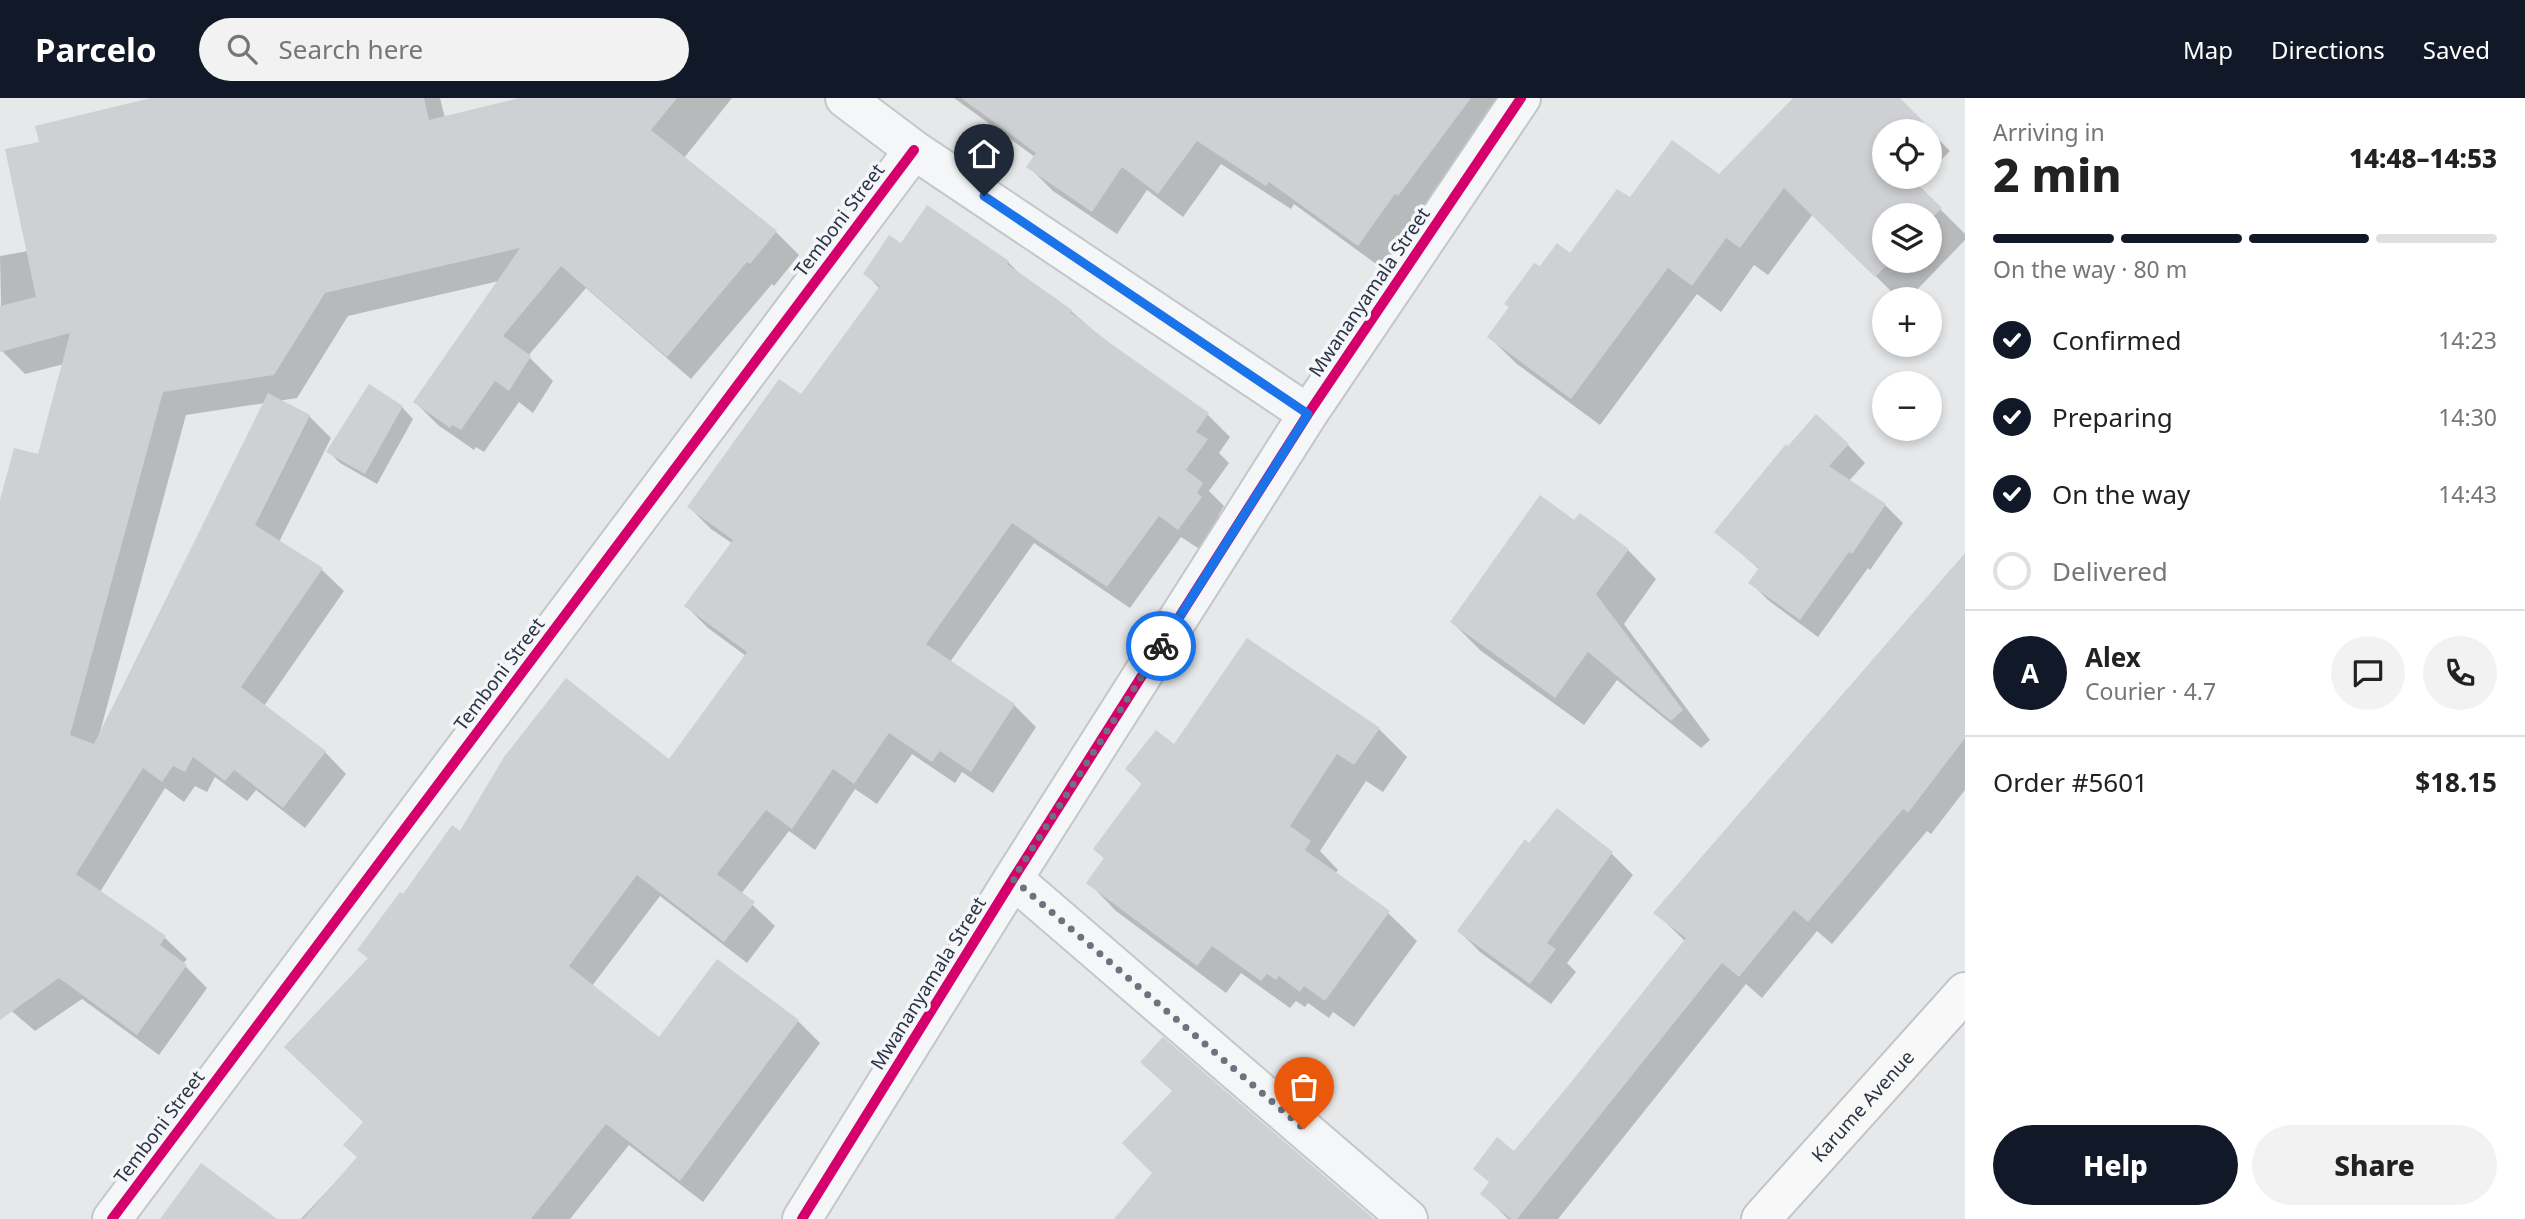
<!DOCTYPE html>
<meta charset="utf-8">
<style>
:root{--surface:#fff;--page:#f2f2f2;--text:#222;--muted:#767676;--line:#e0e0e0;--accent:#111827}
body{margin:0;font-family:"Noto Sans",sans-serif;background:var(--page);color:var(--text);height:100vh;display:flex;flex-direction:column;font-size:26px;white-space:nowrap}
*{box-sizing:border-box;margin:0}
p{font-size:23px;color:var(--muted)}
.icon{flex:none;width:38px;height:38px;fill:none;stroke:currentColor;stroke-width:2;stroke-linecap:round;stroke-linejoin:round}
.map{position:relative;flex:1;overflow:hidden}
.sheet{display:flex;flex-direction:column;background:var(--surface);width:560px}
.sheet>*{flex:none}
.buttons{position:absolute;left:1872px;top:21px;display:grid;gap:14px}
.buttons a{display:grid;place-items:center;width:70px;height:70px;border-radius:50%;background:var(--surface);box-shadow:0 4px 10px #0003;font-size:35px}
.pin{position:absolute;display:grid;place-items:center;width:60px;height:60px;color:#fff;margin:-72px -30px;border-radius:50% 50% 50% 0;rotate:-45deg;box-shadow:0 0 7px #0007}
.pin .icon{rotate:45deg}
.courier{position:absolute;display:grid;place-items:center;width:70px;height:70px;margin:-35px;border:5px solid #1a73e8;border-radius:50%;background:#fff;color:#222;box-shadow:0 2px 9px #0007}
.headline em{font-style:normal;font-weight:800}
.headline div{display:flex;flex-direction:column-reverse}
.headline{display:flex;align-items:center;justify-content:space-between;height:119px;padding:0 28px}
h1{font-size:46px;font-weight:800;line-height:52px}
.bar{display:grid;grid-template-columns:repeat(4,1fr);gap:10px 7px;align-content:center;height:84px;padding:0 28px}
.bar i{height:9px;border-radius:5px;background:var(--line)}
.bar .active{background:var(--accent)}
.bar p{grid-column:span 4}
.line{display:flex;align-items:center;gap:18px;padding:0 28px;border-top:2px solid var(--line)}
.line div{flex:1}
.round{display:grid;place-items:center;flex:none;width:74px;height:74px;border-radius:37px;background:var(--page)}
ol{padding:0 28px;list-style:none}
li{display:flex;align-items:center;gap:21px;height:77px}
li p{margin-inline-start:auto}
li .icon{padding:7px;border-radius:50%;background:var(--accent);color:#fff;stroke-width:4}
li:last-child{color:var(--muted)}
li i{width:38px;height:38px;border:4px solid var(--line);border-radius:50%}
.cta{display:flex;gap:14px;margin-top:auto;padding:14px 28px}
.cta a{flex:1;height:80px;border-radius:42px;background:var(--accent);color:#fff;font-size:28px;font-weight:800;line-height:80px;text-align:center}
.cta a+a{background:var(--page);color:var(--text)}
header{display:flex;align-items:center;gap:42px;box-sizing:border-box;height:98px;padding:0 35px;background:var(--accent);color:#fff}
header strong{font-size:33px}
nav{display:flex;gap:38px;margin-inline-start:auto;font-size:24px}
.search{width:490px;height:63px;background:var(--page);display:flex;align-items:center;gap:18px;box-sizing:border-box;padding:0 24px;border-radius:38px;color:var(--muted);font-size:26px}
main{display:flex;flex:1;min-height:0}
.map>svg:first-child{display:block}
</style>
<header>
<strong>Parcelo</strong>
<div class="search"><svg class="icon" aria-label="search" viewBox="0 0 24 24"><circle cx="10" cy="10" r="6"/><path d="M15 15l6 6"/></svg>Search here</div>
<nav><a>Map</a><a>Directions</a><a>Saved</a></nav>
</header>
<main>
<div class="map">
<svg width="1965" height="1121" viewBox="0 0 1965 1121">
<rect width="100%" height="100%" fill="#e6e8ea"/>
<path fill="#0003" fill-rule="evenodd" d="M157,0H440L445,20L592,0H732L684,60L776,134L799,157L774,188L772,186L691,281L586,190L528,258L553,283L533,315L519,304L484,354L476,349L474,352L438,327L415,304L499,183L348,218L297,300L278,303L309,318L331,340L279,444L322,472L344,493L264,608L325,654L346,676L305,730L256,692L247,703L215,679L207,694L195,688L184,704L165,690L100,794L165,840L187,861L183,866L207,890L159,957L82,901L35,933L0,903V408L40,358L64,266L25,276L2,253L0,158L28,153L41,45ZM265,305L102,634H100L186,317Z
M954,0H1513L1420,119L1383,171L1294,106L1291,111L1221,66L1183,119L1147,92L1117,136L1053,93L1029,69L1035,59Z
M1795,0H1897L1950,53L1930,73V33H1885V79H1925L1916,87L1965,136V142L1908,201H1899L1813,116L1768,177L1754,167L1721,214L1697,196L1600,327L1517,266L1489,239L1540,171L1571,157L1630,102L1719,79ZM1885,117H1930V163H1885Z
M927,110L1008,164L1023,179L1071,213L1109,246L1208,317L1230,339L1219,355L1229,365L1209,393L1224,408L1218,418L1223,423L1201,452L1181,439L1130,510L1034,445L950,564L1014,607L1036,629L993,695L962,674L955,685L912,656L877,706L855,691L815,752L789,733L741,796L775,828L747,865L660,798L592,888L660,941L798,923L820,945L703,1104L629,1047L570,1121H301L358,1060L365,1025L369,861L359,852L461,736L669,663L746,558L708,530L686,508L733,446L711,431L689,409L801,298L880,191L866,176L901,148Z
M402,309L413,321L377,386L340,365L329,354Z
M1848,347L1865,365L1849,383L1885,407L1903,425L1870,472L1868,470L1818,539L1768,502L1751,485L1760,472L1717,434Z
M1628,452L1656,481L1624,526L1710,642L1701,650L1617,582L1584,627L1481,553L1452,524Z
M1965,495V692L1931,736L1927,733L1832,846L1817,833L1762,900L1746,886L1558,1121H1508L1483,1096L1685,843L1655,814Z
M1379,631L1407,659L1383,694L1366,683L1320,753L1338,772L1335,776L1388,815L1417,843L1354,929L1333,914L1329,920L1308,905L1305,909L1296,903L1290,910L1241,875L1226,895L1116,813L1088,784L1105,761L1095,751L1143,687L1127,671L1174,649Z
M1530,747L1612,756L1633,777L1567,865L1576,874L1551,906L1480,854L1459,833Z"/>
<path fill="#ced0d3" d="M151,0H424L429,22L519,0H677L651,32L777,133L750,166L747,164L667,259L561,168L503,238L531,258L509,293L495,283L461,332L452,327L450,330L413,304L520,150L325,195L274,277L163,294L70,637L94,646L268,295L310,317L255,427L323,470L241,589L326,653L283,710L234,672L225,683L193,659L185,674L173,668L162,684L143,670L76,776L166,838L160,847L187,867L137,937L59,880L0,922V402L14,350L38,356L70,235L0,254V208L36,199L5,51L39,44L35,28Z
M961,0H1471L1398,98L1395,96L1358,148L1269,84L1266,88L1197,43L1158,96L1122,69L1092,114L1026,69L1036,55Z
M1793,0H1900L1924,24L1915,33H1885V79H1910L1942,110L1930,122V117H1885V163H1891L1875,179L1784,90L1740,150L1726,140L1692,188L1668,170L1571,301L1487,239L1509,209L1504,206L1534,165L1540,168L1557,145L1570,155L1617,91L1630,99L1672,42L1719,76Z
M927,107L1009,163L1007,166L1072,212L1070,214L1110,245L1209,315L1196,334L1208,341L1186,372L1203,385L1197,395L1202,399L1178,432L1159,418L1107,489L1012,425L926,546L1015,606L971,674L940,653L932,664L889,635L854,686L833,671L792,731L766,712L717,776L755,804L724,844L637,777L569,868L659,939L717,861L799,922L680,1083L606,1026L531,1121H303L357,1059L343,1047L363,1024L284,949L368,860L357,852L400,794L403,796L452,727L460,733L504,659L566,580L669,661L747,554L684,508L733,442L687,409L779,281L801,296L880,188L863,176L889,137L901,145Z
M369,286L403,308L365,376L326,354Z
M1816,316L1849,346L1829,368L1886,406L1852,456L1849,454L1800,522L1748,485L1759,470L1714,434L1786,346L1788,348Z
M1540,397L1574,422L1580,415L1629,451L1596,496L1683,612L1671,623L1588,554L1555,600L1450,524Z
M1965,455V640L1908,715L1903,711L1808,824L1794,812L1739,879L1722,865L1517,1121H1511L1480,1096L1489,1084L1473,1071L1497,1039L1514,1053L1568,988L1686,840L1653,815Z
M1247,540L1380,630L1354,667L1337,656L1290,728L1311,743L1305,752L1390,813L1325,903L1304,888L1300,894L1279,878L1276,882L1267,876L1261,883L1212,848L1197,868L1086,785L1104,760L1093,751L1142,685L1125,671L1156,632L1174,646Z
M1557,710L1613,754L1547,845L1556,851L1530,886L1457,833L1525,741L1529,745Z
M1163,939L1374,1121H1114L1152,1075L1122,1045L1172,993L1140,964Z
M201,1065L277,1121H160Z"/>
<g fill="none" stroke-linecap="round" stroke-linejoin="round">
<g stroke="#c4c6c8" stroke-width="42">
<path id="minor" d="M845,0L914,52L1308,316
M1013,781L1408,1121
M112,1121L914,52
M802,1121L1013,781L1308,316L1521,0"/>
</g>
<g stroke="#c2c5c8" stroke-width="42">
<g id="major">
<path id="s1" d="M1761,1121L1965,894"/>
</g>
</g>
<use href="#minor" stroke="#f5f6f7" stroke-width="38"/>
<use href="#major" stroke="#f8f8f8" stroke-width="38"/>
<g stroke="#f4f6f9" stroke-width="15">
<path id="cycleway" d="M112,1121L914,52
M802,1121L1013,781L1308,316L1521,0"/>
</g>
<use href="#cycleway" stroke="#d6006c" stroke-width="10"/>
</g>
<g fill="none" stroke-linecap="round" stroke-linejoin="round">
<path stroke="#6c737f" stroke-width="7" stroke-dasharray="0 12.6" d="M1161,548L1013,781L1304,1031"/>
<path stroke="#1a73e8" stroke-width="9" d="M984,98L1308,316L1161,548"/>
</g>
<g text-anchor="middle" stroke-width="7" stroke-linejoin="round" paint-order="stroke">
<g font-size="19" fill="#2b3445" stroke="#f4f6f9">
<text transform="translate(839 122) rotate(-53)" y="7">Temboni Street</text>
<text transform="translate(1369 194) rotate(-56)" y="7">Mwananyamala Street</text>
<text transform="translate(499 576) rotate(-53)" y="7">Temboni Street</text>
<text transform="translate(928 885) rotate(-58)" y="7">Mwananyamala Street</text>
<text dy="7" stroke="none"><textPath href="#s1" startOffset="152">Karume Avenue</textPath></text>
<text transform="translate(159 1029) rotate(-53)" y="7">Temboni Street</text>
</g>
</g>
</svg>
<div class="buttons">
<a><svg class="icon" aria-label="locate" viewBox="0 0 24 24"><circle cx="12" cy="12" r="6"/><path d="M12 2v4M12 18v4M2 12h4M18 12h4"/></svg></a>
<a><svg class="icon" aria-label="layers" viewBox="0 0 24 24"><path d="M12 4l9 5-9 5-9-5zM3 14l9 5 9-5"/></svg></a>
<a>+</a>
<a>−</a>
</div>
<div class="pin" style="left:1304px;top:1031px;background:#ea580c"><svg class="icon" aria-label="bag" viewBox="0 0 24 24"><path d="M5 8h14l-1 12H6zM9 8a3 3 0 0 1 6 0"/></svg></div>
<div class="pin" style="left:984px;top:98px;background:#1f2937"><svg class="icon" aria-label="home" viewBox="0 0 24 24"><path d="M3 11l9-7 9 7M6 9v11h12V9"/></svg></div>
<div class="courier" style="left:1161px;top:548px"><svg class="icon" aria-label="bike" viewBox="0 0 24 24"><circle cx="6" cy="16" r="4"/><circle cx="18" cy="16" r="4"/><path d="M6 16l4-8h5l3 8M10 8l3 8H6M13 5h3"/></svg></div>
</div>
<section class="sheet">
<div class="headline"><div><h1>2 min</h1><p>Arriving in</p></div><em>14:48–14:53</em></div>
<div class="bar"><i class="active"></i><i class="active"></i><i class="active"></i><i></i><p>On the way · 80 m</p></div>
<ol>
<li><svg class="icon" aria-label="check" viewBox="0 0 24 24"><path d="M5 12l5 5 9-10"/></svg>Confirmed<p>14:23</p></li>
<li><svg class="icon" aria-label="check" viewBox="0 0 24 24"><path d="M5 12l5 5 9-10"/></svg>Preparing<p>14:30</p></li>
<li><svg class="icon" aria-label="check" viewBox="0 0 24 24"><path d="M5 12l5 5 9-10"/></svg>On the way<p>14:43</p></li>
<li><i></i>Delivered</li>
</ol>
<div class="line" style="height:126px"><b class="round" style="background:var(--accent);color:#fff">A</b><div><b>Alex</b><p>Courier · 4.7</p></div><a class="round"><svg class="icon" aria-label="chat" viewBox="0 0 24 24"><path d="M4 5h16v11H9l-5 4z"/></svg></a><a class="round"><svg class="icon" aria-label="phone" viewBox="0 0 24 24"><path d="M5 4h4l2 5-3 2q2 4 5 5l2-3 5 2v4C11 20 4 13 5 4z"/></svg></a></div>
<div class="line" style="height:91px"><div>Order #5601</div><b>$18.15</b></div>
<div class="cta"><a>Help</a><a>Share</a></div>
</section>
</main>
